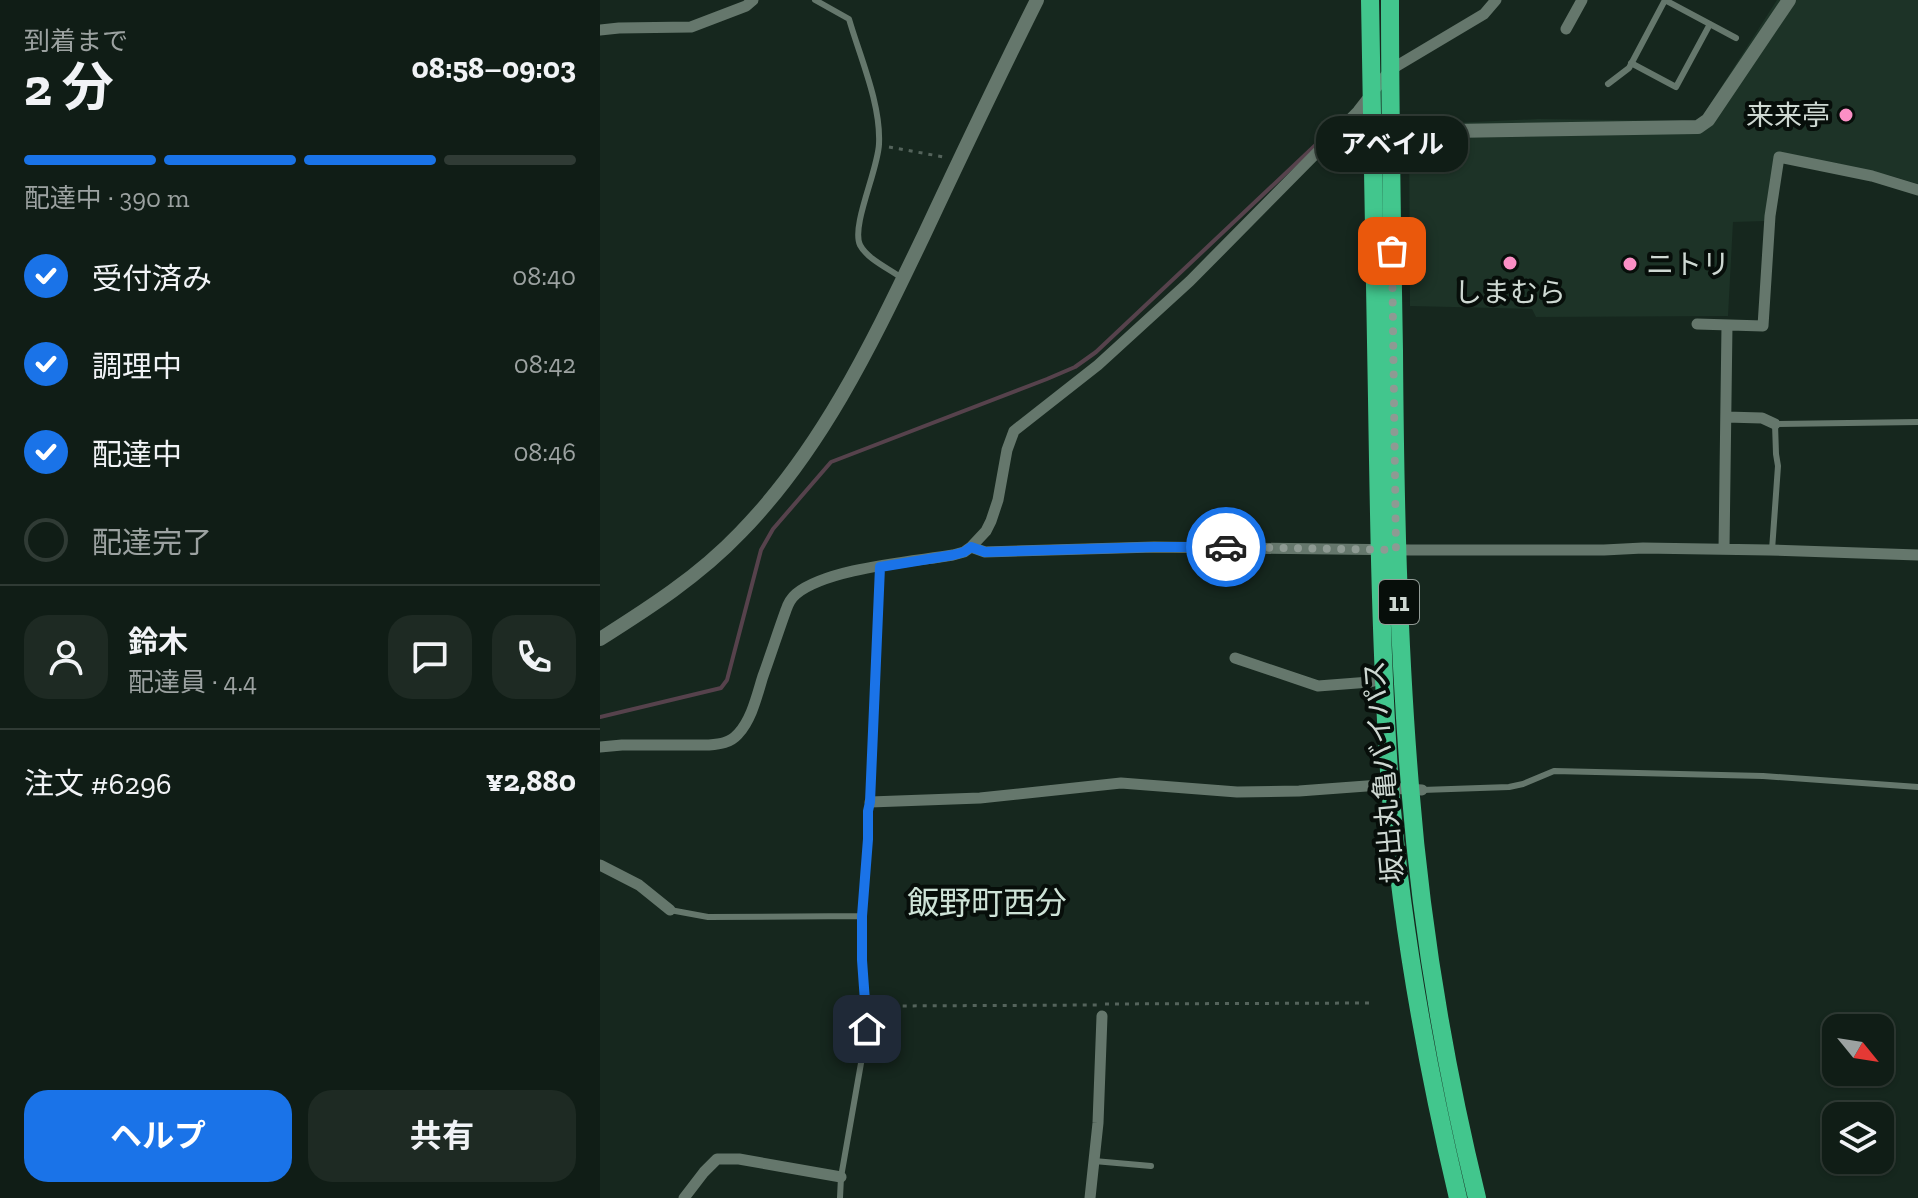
<!DOCTYPE html>
<html lang="ja">
<meta charset="utf-8">
<style>
:root{--surface:#101d16;--page:#1e2a23;--text:#f1f3f6;--muted:#9ca2a1;--line:#303b35;--accent:#1a73e8}
body{margin:0;font-family:"Zilla Slab","Noto Sans JP",serif;background:var(--page);color:var(--text);height:100vh;display:flex;flex-direction:column;font-size:30px;white-space:nowrap}
*{box-sizing:border-box;margin:0}
p{font-size:26px;color:var(--muted)}
.icon{flex:none;width:44px;height:44px;fill:none;stroke:currentColor;stroke-width:2;stroke-linecap:round;stroke-linejoin:round}
.map{position:relative;flex:1;overflow:hidden}
.panel{display:flex;flex-direction:column;background:var(--surface);width:600px}
.panel>*{flex:none}
.needle{width:52px;rotate:120deg}
.tools{position:absolute;left:1222px;top:1014px;display:grid;gap:16px}
.tools a{display:grid;place-items:center;width:72px;height:72px;border-radius:16px;background:var(--surface);box-shadow:0 2px 6px #0004,0 0 0 2px var(--line);font-size:40px}
.pin{position:absolute;display:grid;place-items:center;width:68px;height:68px;color:#fff;margin:-34px;border-radius:16px;box-shadow:0 4px 12px #0006}
.courier{position:absolute;display:grid;place-items:center;width:80px;height:80px;margin:-40px;border:6px solid #1a73e8;border-radius:50%;background:#fff;color:#222;box-shadow:0 2px 10px #0007}
.bubble{position:absolute;height:56px;border-radius:24px;background:var(--surface);box-shadow:0 2px 6px #0004,0 0 0 2px var(--line);font-size:26px;font-weight:700;line-height:56px;text-align:center}
.summary em{font-style:normal;font-weight:700}
.summary div{display:flex;flex-direction:column-reverse}
.summary{display:flex;align-items:center;justify-content:space-between;height:136px;padding:0 24px}
h1{font-size:52px;font-weight:700;line-height:60px}
.bar{display:grid;grid-template-columns:repeat(4,1fr);gap:12px 8px;align-content:center;height:96px;padding:0 24px}
.bar i{height:10px;border-radius:6px;background:var(--line)}
.bar .current{background:var(--accent)}
.bar p{grid-column:span 4}
.line{display:flex;align-items:center;gap:20px;padding:0 24px;border-top:2px solid var(--line)}
.line div{flex:1}
.round{display:grid;place-items:center;flex:none;width:84px;height:84px;border-radius:24px;background:var(--page)}
ol{padding:0 24px;list-style:none}
li{display:flex;align-items:center;gap:24px;height:88px}
li p{margin-inline-start:auto}
li .icon{padding:8px;border-radius:50%;background:var(--accent);color:#fff;stroke-width:4}
li:last-child{color:var(--muted)}
li i{width:44px;height:44px;border:4px solid var(--line);border-radius:50%}
.action{display:flex;gap:16px;margin-top:auto;padding:16px 24px}
.action a{flex:1;height:92px;border-radius:24px;background:var(--accent);color:#fff;font-size:32px;font-weight:700;line-height:92px;text-align:center}
.action a+a{background:var(--page);color:var(--text)}
main{display:flex;flex:1;min-height:0}
.map>svg:first-child{display:block}
</style>
<main>
<section class="panel">
<div class="summary"><div><h1>2 分</h1><p>到着まで</p></div><em>08:58–09:03</em></div>
<div class="bar"><i class="current"></i><i class="current"></i><i class="current"></i><i></i><p>配達中 · 390 m</p></div>
<ol>
<li><svg class="icon" aria-label="check" viewBox="0 0 24 24"><path d="M5 12l5 5 9-10"/></svg>受付済み<p>08:40</p></li>
<li><svg class="icon" aria-label="check" viewBox="0 0 24 24"><path d="M5 12l5 5 9-10"/></svg>調理中<p>08:42</p></li>
<li><svg class="icon" aria-label="check" viewBox="0 0 24 24"><path d="M5 12l5 5 9-10"/></svg>配達中<p>08:46</p></li>
<li><i></i>配達完了</li>
</ol>
<div class="line" style="height:144px"><a class="round"><svg class="icon" aria-label="person" viewBox="0 0 24 24"><circle cx="12" cy="8" r="4"/><path d="M4 21q1-7 8-7t8 7"/></svg></a><div><b>鈴木</b><p>配達員 · 4.4</p></div><a class="round"><svg class="icon" aria-label="chat" viewBox="0 0 24 24"><path d="M4 5h16v11H9l-5 4z"/></svg></a><a class="round"><svg class="icon" aria-label="phone" viewBox="0 0 24 24"><path d="M5 4h4l2 5-3 2q2 4 5 5l2-3 5 2v4C11 20 4 13 5 4z"/></svg></a></div>
<div class="line" style="height:104px"><div>注文 #6296</div><b>¥2,880</b></div>
<div class="action"><a>ヘルプ</a><a>共有</a></div>
</section>
<div class="map">
<svg width="1318" height="1198" viewBox="0 0 1318 1198">
<rect width="100%" height="100%" fill="#16271e"/>
<path fill="#1d3327" d="M1177,0H1318V184L1288,175L1179,152L1166,221L1133,222L1128,316L936,317L932,309L810,306L809,125L938,119L1094,121L1102,117Z"/>
<g fill="none" stroke-linecap="round" stroke-linejoin="round">
<path stroke="#56424c" stroke-width="4" d="M0,717L121,688L127,680L161,550L173,529L231,462L447,379L475,367L496,352L723,138"/>
<path stroke="#54635b" stroke-width="3" stroke-dasharray="4 6" stroke-linecap="butt" d="M289,147L344,157
M505,1004L772,1003
M273,1009L288,1006L497,1005"/>
<path stroke="#65776c" stroke-width="6" d="M215,0L249,19C260,57 281,104 279,144C278,170 251,226 260,245C268,260 290,269 303,279
M1065,0L1136,38
M1031,63L1076,87L1110,24
M1008,84L1029,68L1065,0
M1172,550L1178,466L1176,454L1175,424L1318,422
M822,790L909,787L923,784L954,771L1163,776L1318,787
M70,910L108,917L262,916
M494,1161L551,1166
M240,1198L241,1177L267,1029L262,960V916L268,839V811L270,802L280,567"/>
<path stroke="#65776c" stroke-width="11" d="M966,29L982,0
M0,30L19,28L91,27L146,6L153,0
M1097,324L1163,326L1170,216L1179,157L1272,176L1318,190
M1126,417L1162,418L1175,424
M371,547L385,552L554,547L811,550H1004L1043,548L1169,550L1318,555
M1124,549L1127,325
M635,658L718,686L770,682L784,678
M0,747L22,745H109C120,744 130,743 138,734C152,719 157,695 163,676C171,654 178,632 186,610C188,604 190,599 196,594C228,568 311,562 353,555L364,552L371,547L386,531L391,521L398,500L407,450L414,431L498,365L590,281L758,111L790,70L884,14L896,0
M270,802L380,798L521,783L637,792L699,791L780,785L790,788L822,790
M0,865L39,885L70,910
M84,1198L104,1172L117,1159H139L241,1177
M490,1198L498,1123L502,1016"/>
<path stroke="#65776c" stroke-width="14" d="M791,132L1098,127L1108,120L1189,0
M0,639C49,608 99,576 140,533C223,448 273,341 324,235C361,156 398,78 437,0"/>
<path stroke="#42c68d" stroke-width="18" d="M770,0C772,133 774,266 777,399C779,528 781,658 790,786C801,925 826,1063 858,1198
M790,0C790,117 792,234 794,351C795,496 798,641 810,786C821,925 844,1063 877,1198"/>
</g>
<g fill="none" stroke-linecap="round" stroke-linejoin="round">
<path stroke="#8e9a93" stroke-width="8" stroke-dasharray="0 14.4" d="M626,547L796,550L792,251"/>
<path stroke="#1a73e8" stroke-width="10" d="M267,1029L262,960V916L268,839V811L270,802L280,567L353,555L364,552L371,547L385,552L554,547H626"/>
</g>
<g fill="#fb8fc5" stroke="#070e0a" stroke-width="3">
<circle cx="1246" cy="115" r="8"/>
<circle cx="910" cy="263" r="8"/>
<circle cx="1030" cy="264" r="8"/>
</g>
<g text-anchor="middle" stroke-width="8" stroke-linejoin="round" paint-order="stroke">
<rect fill="#070e0a" stroke="#929b96" stroke-width="2" x="779" y="580" width="40" height="44" rx="6"/>
<g font-size="26" font-weight="bold" fill="#ced8d2">
<text x="799" y="611">11</text>
</g>
<g font-size="28" fill="#ced8d2" stroke="#070e0a" text-anchor="end">
<text x="1230" y="125">来来亭</text>
<text x="1046" y="274" text-anchor="start">ニトリ</text>
<text x="910" y="302" text-anchor="middle">しまむら</text>
</g>
<g font-size="28" fill="#ced8d2" stroke="#070e0a">
<text transform="translate(783 772) rotate(-95)" y="10">坂出丸亀バイパス</text>
</g>
<g font-size="32" fill="#cee3d7" stroke="#070e0a">
<text x="387" y="914">飯野町西分</text>
</g>
</g>
</svg>
<div class="tools">
<a><svg class="needle" viewBox="-14 -14 28 28"><path d="M0-13l5 13h-10z" fill="#e53935"/><path d="M0 13l5-13h-10z" fill="#9ca2a1"/></svg></a>
<a><svg class="icon" aria-label="layers" viewBox="0 0 24 24"><path d="M12 4l9 5-9 5-9-5zM3 14l9 5 9-5"/></svg></a>
</div>
<div class="pin" style="left:792px;top:251px;background:#ea580c"><svg class="icon" aria-label="bag" viewBox="0 0 24 24"><path d="M5 8h14l-1 12H6zM9 8a3 3 0 0 1 6 0"/></svg></div>
<div class="pin" style="left:267px;top:1029px;background:#1f2937"><svg class="icon" aria-label="home" viewBox="0 0 24 24"><path d="M3 11l9-7 9 7M6 9v11h12V9"/></svg></div>
<div class="courier" style="left:626px;top:547px"><svg class="icon" aria-label="car" viewBox="0 0 24 24"><path d="M5 17H2v-5l4-1 3-4h7l3 4 3 1v5h-3M9 17h6M6 11h13"/><circle cx="7" cy="17" r="2"/><circle cx="17" cy="17" r="2"/></svg></div>
<div class="bubble" style="left:716px;top:116px;width:152px">アベイル</div>
</div>
</main>
